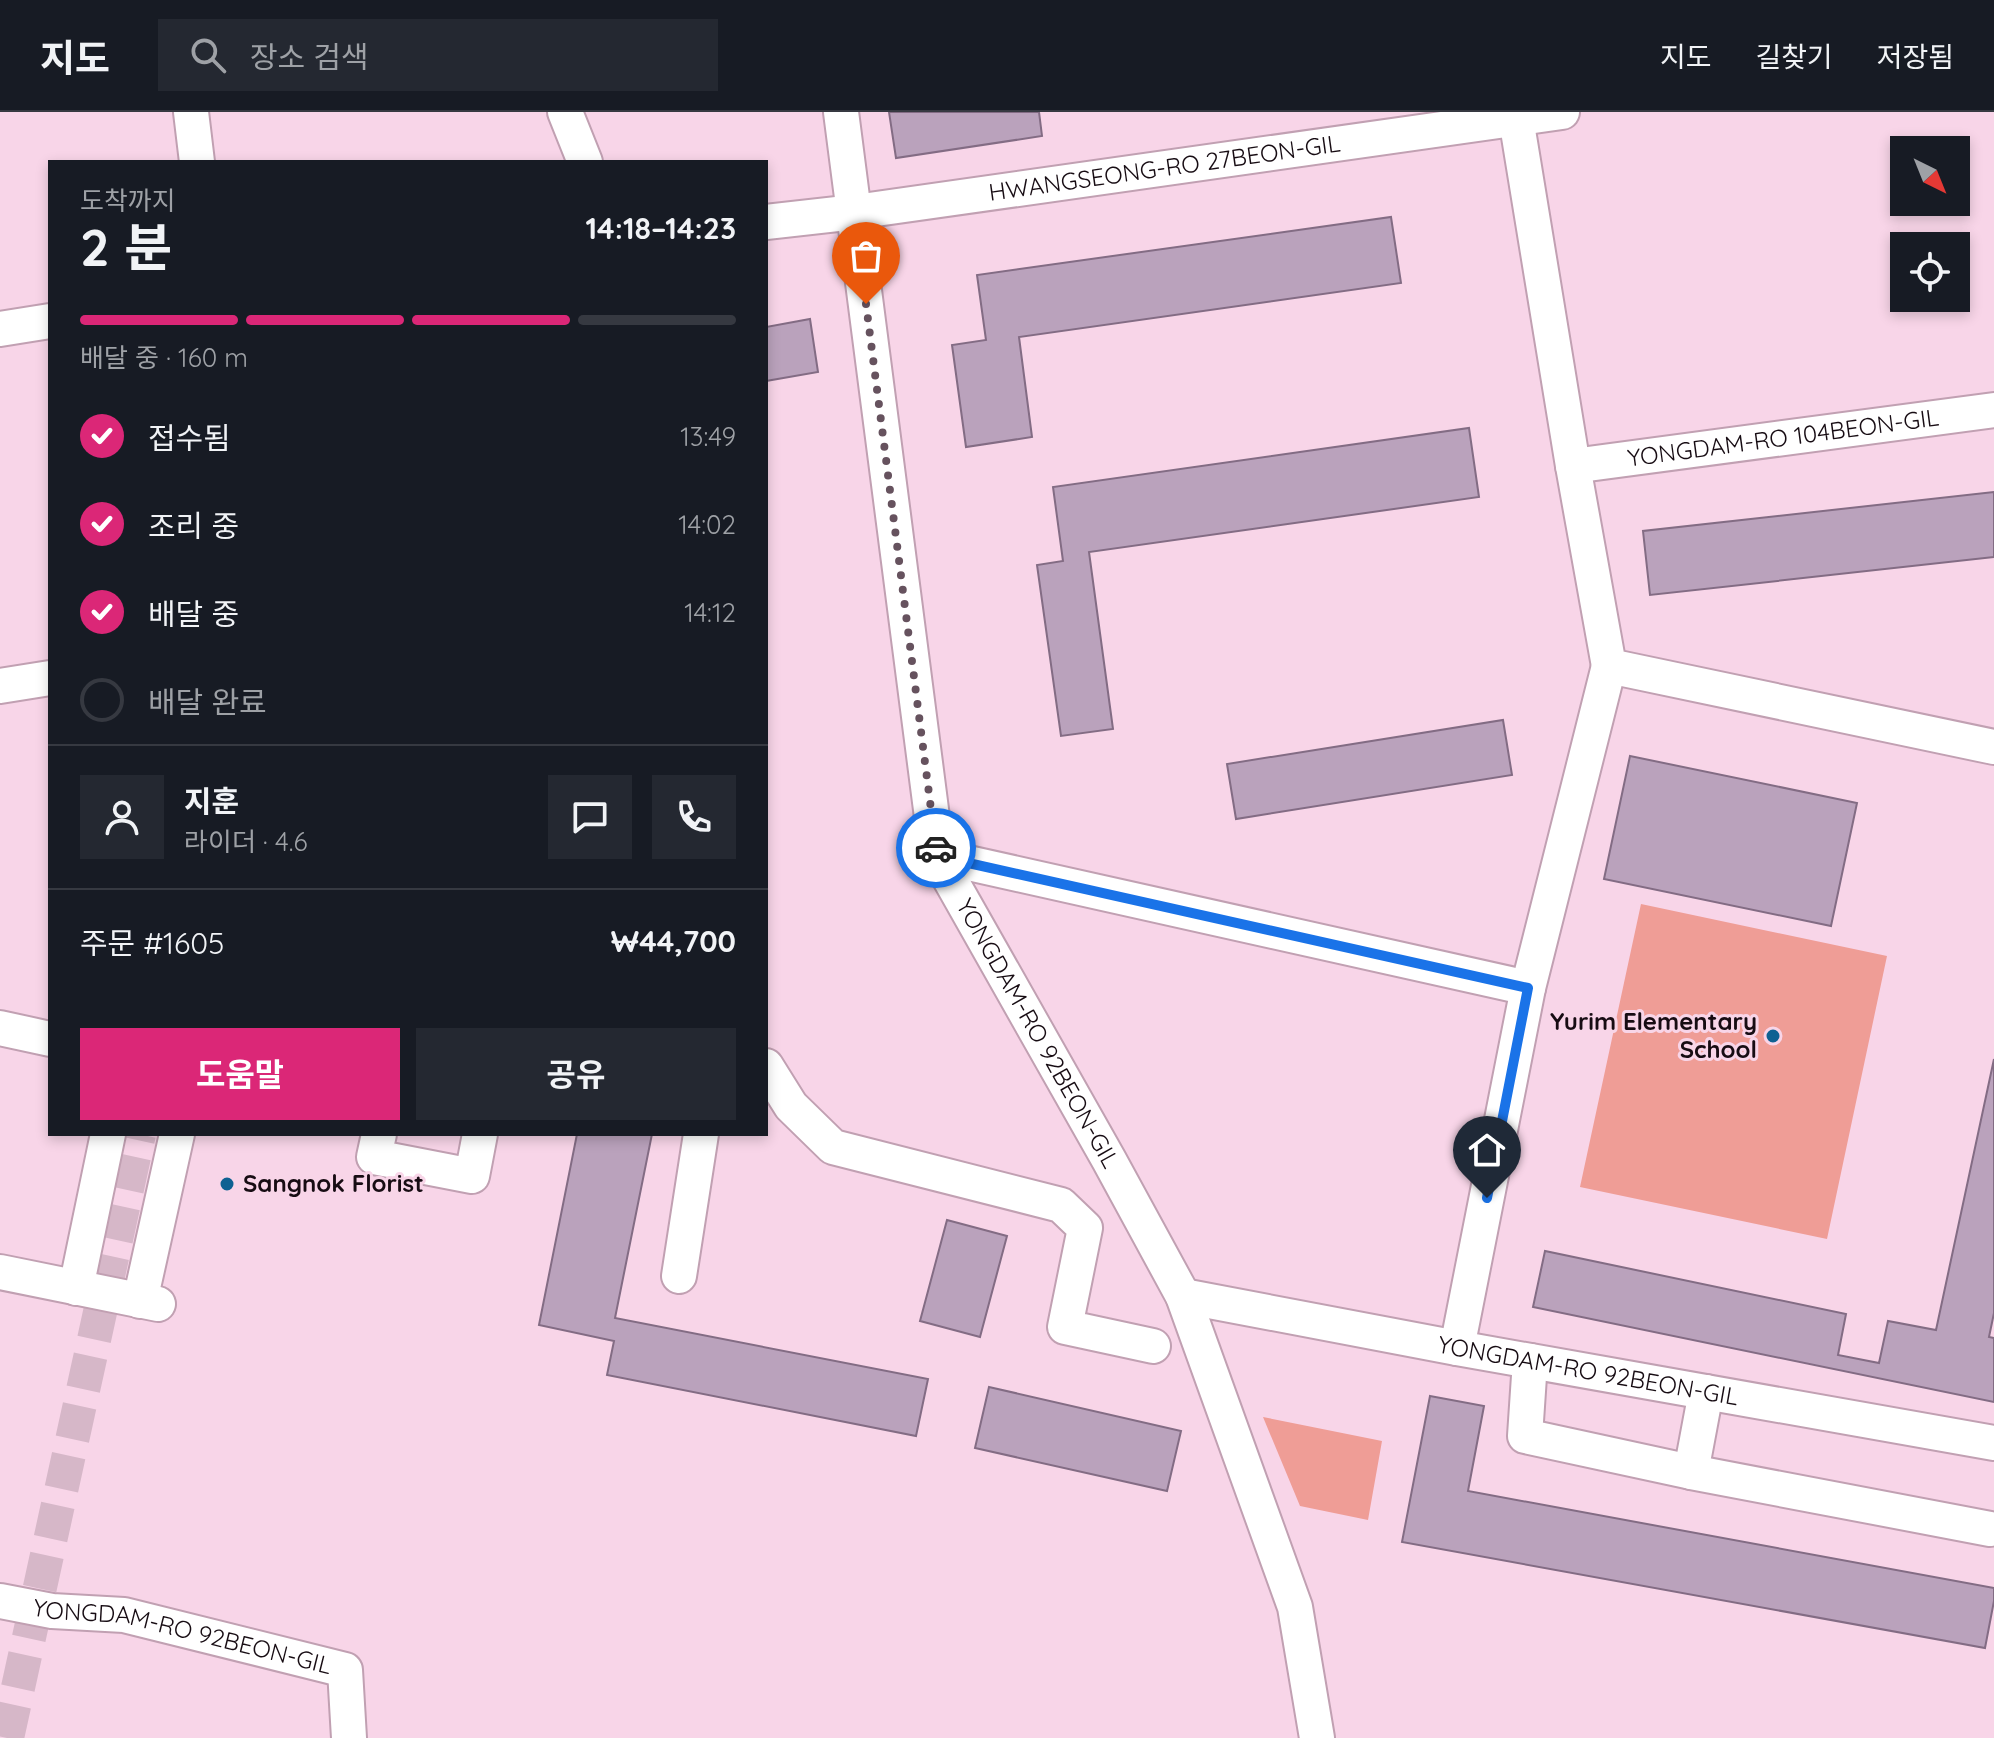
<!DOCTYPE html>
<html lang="ko">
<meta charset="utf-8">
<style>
:root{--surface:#171b24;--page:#242831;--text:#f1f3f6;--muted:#9ea1a6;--line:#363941;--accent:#db2777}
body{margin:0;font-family:Quicksand,"Noto Sans KR",sans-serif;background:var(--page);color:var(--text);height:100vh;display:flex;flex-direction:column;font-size:30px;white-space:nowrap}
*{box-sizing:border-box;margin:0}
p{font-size:26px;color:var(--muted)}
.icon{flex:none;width:44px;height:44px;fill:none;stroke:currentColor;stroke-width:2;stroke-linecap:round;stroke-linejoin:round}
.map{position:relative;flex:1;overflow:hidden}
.panel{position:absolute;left:48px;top:48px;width:720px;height:976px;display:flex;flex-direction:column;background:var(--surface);border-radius:0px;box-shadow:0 4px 12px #0003}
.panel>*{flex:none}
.needle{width:52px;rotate:137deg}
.buttons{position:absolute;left:1890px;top:24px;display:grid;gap:16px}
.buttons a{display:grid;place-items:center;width:80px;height:80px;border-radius:0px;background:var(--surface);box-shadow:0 4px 12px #0003;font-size:40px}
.pin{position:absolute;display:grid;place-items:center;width:68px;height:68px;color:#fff;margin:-82px -34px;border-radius:50% 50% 50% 0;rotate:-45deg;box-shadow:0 0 8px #0007}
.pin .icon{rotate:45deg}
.courier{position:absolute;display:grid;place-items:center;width:80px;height:80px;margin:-40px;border:6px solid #1a73e8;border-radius:50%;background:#fff;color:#222;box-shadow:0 2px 10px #0007}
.summary em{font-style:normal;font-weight:700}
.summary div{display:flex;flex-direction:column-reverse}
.summary{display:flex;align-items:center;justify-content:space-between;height:136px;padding:0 32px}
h1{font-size:52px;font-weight:700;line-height:60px}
.bar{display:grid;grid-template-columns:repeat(4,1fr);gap:12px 8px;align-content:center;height:96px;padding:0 32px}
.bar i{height:10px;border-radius:6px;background:var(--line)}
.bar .on{background:var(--accent)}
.bar p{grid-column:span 4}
.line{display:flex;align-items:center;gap:20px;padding:0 32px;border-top:2px solid var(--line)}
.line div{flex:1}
.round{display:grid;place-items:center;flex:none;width:84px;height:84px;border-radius:0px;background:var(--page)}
ol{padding:0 32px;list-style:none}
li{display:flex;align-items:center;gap:24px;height:88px}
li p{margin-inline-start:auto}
li .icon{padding:8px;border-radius:50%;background:var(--accent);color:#fff;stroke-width:4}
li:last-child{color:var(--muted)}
li i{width:44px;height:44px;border:4px solid var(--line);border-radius:50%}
.action{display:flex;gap:16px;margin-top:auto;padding:16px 32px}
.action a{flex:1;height:92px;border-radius:0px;background:var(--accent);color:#fff;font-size:32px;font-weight:700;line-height:92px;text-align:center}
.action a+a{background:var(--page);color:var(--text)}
header{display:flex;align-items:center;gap:48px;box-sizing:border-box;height:112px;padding:0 40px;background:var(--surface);border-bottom:2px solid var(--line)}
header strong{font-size:38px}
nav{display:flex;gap:44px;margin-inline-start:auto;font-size:28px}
.search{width:560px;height:72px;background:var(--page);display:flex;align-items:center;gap:20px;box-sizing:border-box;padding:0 28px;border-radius:0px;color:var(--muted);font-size:30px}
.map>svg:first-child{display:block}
</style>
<header>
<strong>지도</strong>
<div class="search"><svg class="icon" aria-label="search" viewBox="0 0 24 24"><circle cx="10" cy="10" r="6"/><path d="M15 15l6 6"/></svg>장소 검색</div>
<nav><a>지도</a><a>길찾기</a><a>저장됨</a></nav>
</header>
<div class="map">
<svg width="1994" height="1626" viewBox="0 0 1994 1626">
<rect width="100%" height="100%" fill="#f8d5e8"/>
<path fill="#ef9d96" d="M1641,792L1887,844L1827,1127L1580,1075Z
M1263,1305L1382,1329L1368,1408L1300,1394Z"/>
<path fill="#baa2bc" stroke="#836c84" stroke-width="2" d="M889,0H1039L1042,24L896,46Z
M1391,105L1401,171L1019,225L1032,325L966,335L952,233L986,228L977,163Z
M810,207L818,260L766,269V215Z
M1469,316L1479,385L1089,440L1113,617L1061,624L1037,453L1063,449L1053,375Z
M1994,380V445L1650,483L1643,419Z
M1503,608L1512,663L1236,707L1227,652Z
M1630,644L1857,691L1831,814L1604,767Z
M1994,947V1201L1989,1225L1994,1226V1290L1533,1195L1545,1139L1846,1202L1838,1243L1879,1251L1888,1209L1936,1218Z
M577,1022H652L615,1206L928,1267L916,1324L607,1263L614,1229L539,1213Z
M947,1108L1007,1124L980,1225L920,1209Z
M989,1275L1181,1319L1167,1379L975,1336Z
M1430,1284L1484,1294L1468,1379L1994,1476V1489L1985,1536L1402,1430Z"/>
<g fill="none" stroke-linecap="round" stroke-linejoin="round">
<path stroke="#d6b7c8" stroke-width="34" stroke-dasharray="34 17" stroke-linecap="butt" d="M7,1626L139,1022"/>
<g stroke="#c1a0b2" stroke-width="38">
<g id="minor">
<path d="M191,0L197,50"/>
<path d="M565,0L585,50"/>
<path id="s1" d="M841,0L937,744L1109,1048L1183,1184L1295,1495L1317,1626"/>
<path d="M1515,0L1573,354L1609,554L1994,635"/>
<path id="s2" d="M766,110L855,100L1562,0"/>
<path d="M0,217L50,209"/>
<path id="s3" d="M1573,354L1994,298"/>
<path d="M0,574L50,566"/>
<path d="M937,744L1528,876"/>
<path d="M0,916L50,927"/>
<path d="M766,954L791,994L833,1035L1061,1093L1085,1116L1065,1215L1153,1234"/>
<path d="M379,1022L374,1045L472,1064L480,1022"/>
<path d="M0,1160L158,1192"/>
<path d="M679,1164L701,1022"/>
<path d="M76,1176L108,1022"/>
<path id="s4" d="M1183,1184L1457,1236L1994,1331"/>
<path d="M140,1189L177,1022"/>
<path d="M1457,1236L1528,876L1609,554"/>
<path d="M1530,1249L1525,1324L1691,1360L1990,1417"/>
<path d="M1691,1360L1706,1280"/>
<path id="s5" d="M0,1489L52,1499L124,1503L345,1558L349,1626"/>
</g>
</g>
<use href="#minor" stroke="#fff" stroke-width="34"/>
</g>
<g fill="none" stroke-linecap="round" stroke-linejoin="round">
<path stroke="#66525e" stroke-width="8" stroke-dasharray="0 14.4" d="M866,192L936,736"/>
<path stroke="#1a73e8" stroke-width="10" d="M936,736L937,744L1528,876L1487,1086"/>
</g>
<g fill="#0e6192" stroke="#f8d5e8" stroke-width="3">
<circle cx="1773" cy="924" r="8"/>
<circle cx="227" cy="1072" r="8"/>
</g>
<g text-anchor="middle" stroke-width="6" stroke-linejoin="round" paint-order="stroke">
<g font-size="24" fill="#170c13" stroke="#f8d5e8">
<text dy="8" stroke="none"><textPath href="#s2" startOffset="402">HWANGSEONG-RO 27BEON-GIL</textPath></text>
<text dy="8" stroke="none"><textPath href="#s3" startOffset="212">YONGDAM-RO 104BEON-GIL</textPath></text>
<text dy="8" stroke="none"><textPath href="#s1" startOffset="954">YONGDAM-RO 92BEON-GIL</textPath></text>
<text dy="8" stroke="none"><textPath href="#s4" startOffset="412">YONGDAM-RO 92BEON-GIL</textPath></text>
<text dy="8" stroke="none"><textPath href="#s5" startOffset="186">YONGDAM-RO 92BEON-GIL</textPath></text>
</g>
<g font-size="24" font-weight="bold" fill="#170c13" stroke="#f8d5e8" text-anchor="end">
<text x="1757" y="918">Yurim Elementary<tspan x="1757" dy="28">School</tspan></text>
<text x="243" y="1080" text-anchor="start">Sangnok Florist</text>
</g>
</g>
</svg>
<div class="buttons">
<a><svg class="needle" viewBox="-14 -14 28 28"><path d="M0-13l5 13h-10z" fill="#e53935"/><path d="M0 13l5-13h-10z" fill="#9ea1a6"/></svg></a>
<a><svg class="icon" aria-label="locate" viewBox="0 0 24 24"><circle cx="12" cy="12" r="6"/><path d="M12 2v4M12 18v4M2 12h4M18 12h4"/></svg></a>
</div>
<div class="pin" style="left:866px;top:192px;background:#ea580c"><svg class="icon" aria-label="bag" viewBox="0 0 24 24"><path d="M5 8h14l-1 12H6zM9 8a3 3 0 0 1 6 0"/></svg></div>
<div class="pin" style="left:1487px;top:1086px;background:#1f2937"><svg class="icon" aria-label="home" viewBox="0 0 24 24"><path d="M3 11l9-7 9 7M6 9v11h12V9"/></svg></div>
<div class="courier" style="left:936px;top:736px"><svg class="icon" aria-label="car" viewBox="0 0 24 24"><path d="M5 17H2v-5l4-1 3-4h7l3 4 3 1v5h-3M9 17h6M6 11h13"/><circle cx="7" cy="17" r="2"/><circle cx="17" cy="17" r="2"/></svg></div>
<section class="panel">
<div class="summary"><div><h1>2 분</h1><p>도착까지</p></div><em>14:18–14:23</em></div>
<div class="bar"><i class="on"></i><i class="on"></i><i class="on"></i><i></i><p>배달 중 · 160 m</p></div>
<ol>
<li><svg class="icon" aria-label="check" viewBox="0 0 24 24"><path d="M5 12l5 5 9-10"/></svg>접수됨<p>13:49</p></li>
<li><svg class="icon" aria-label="check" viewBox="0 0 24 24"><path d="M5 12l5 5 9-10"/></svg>조리 중<p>14:02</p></li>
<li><svg class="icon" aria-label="check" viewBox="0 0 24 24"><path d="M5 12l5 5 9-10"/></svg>배달 중<p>14:12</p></li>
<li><i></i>배달 완료</li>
</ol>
<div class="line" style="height:144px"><a class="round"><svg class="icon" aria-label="person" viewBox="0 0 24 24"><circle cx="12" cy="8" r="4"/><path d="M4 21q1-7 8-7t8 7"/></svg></a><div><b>지훈</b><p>라이더 · 4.6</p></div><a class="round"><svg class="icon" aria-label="chat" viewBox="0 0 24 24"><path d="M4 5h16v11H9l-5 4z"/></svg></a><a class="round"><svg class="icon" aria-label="phone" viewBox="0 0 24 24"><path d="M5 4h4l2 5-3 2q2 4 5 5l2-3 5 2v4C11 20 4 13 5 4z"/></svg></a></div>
<div class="line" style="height:104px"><div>주문 #1605</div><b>₩44,700</b></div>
<div class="action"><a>도움말</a><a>공유</a></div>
</section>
</div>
